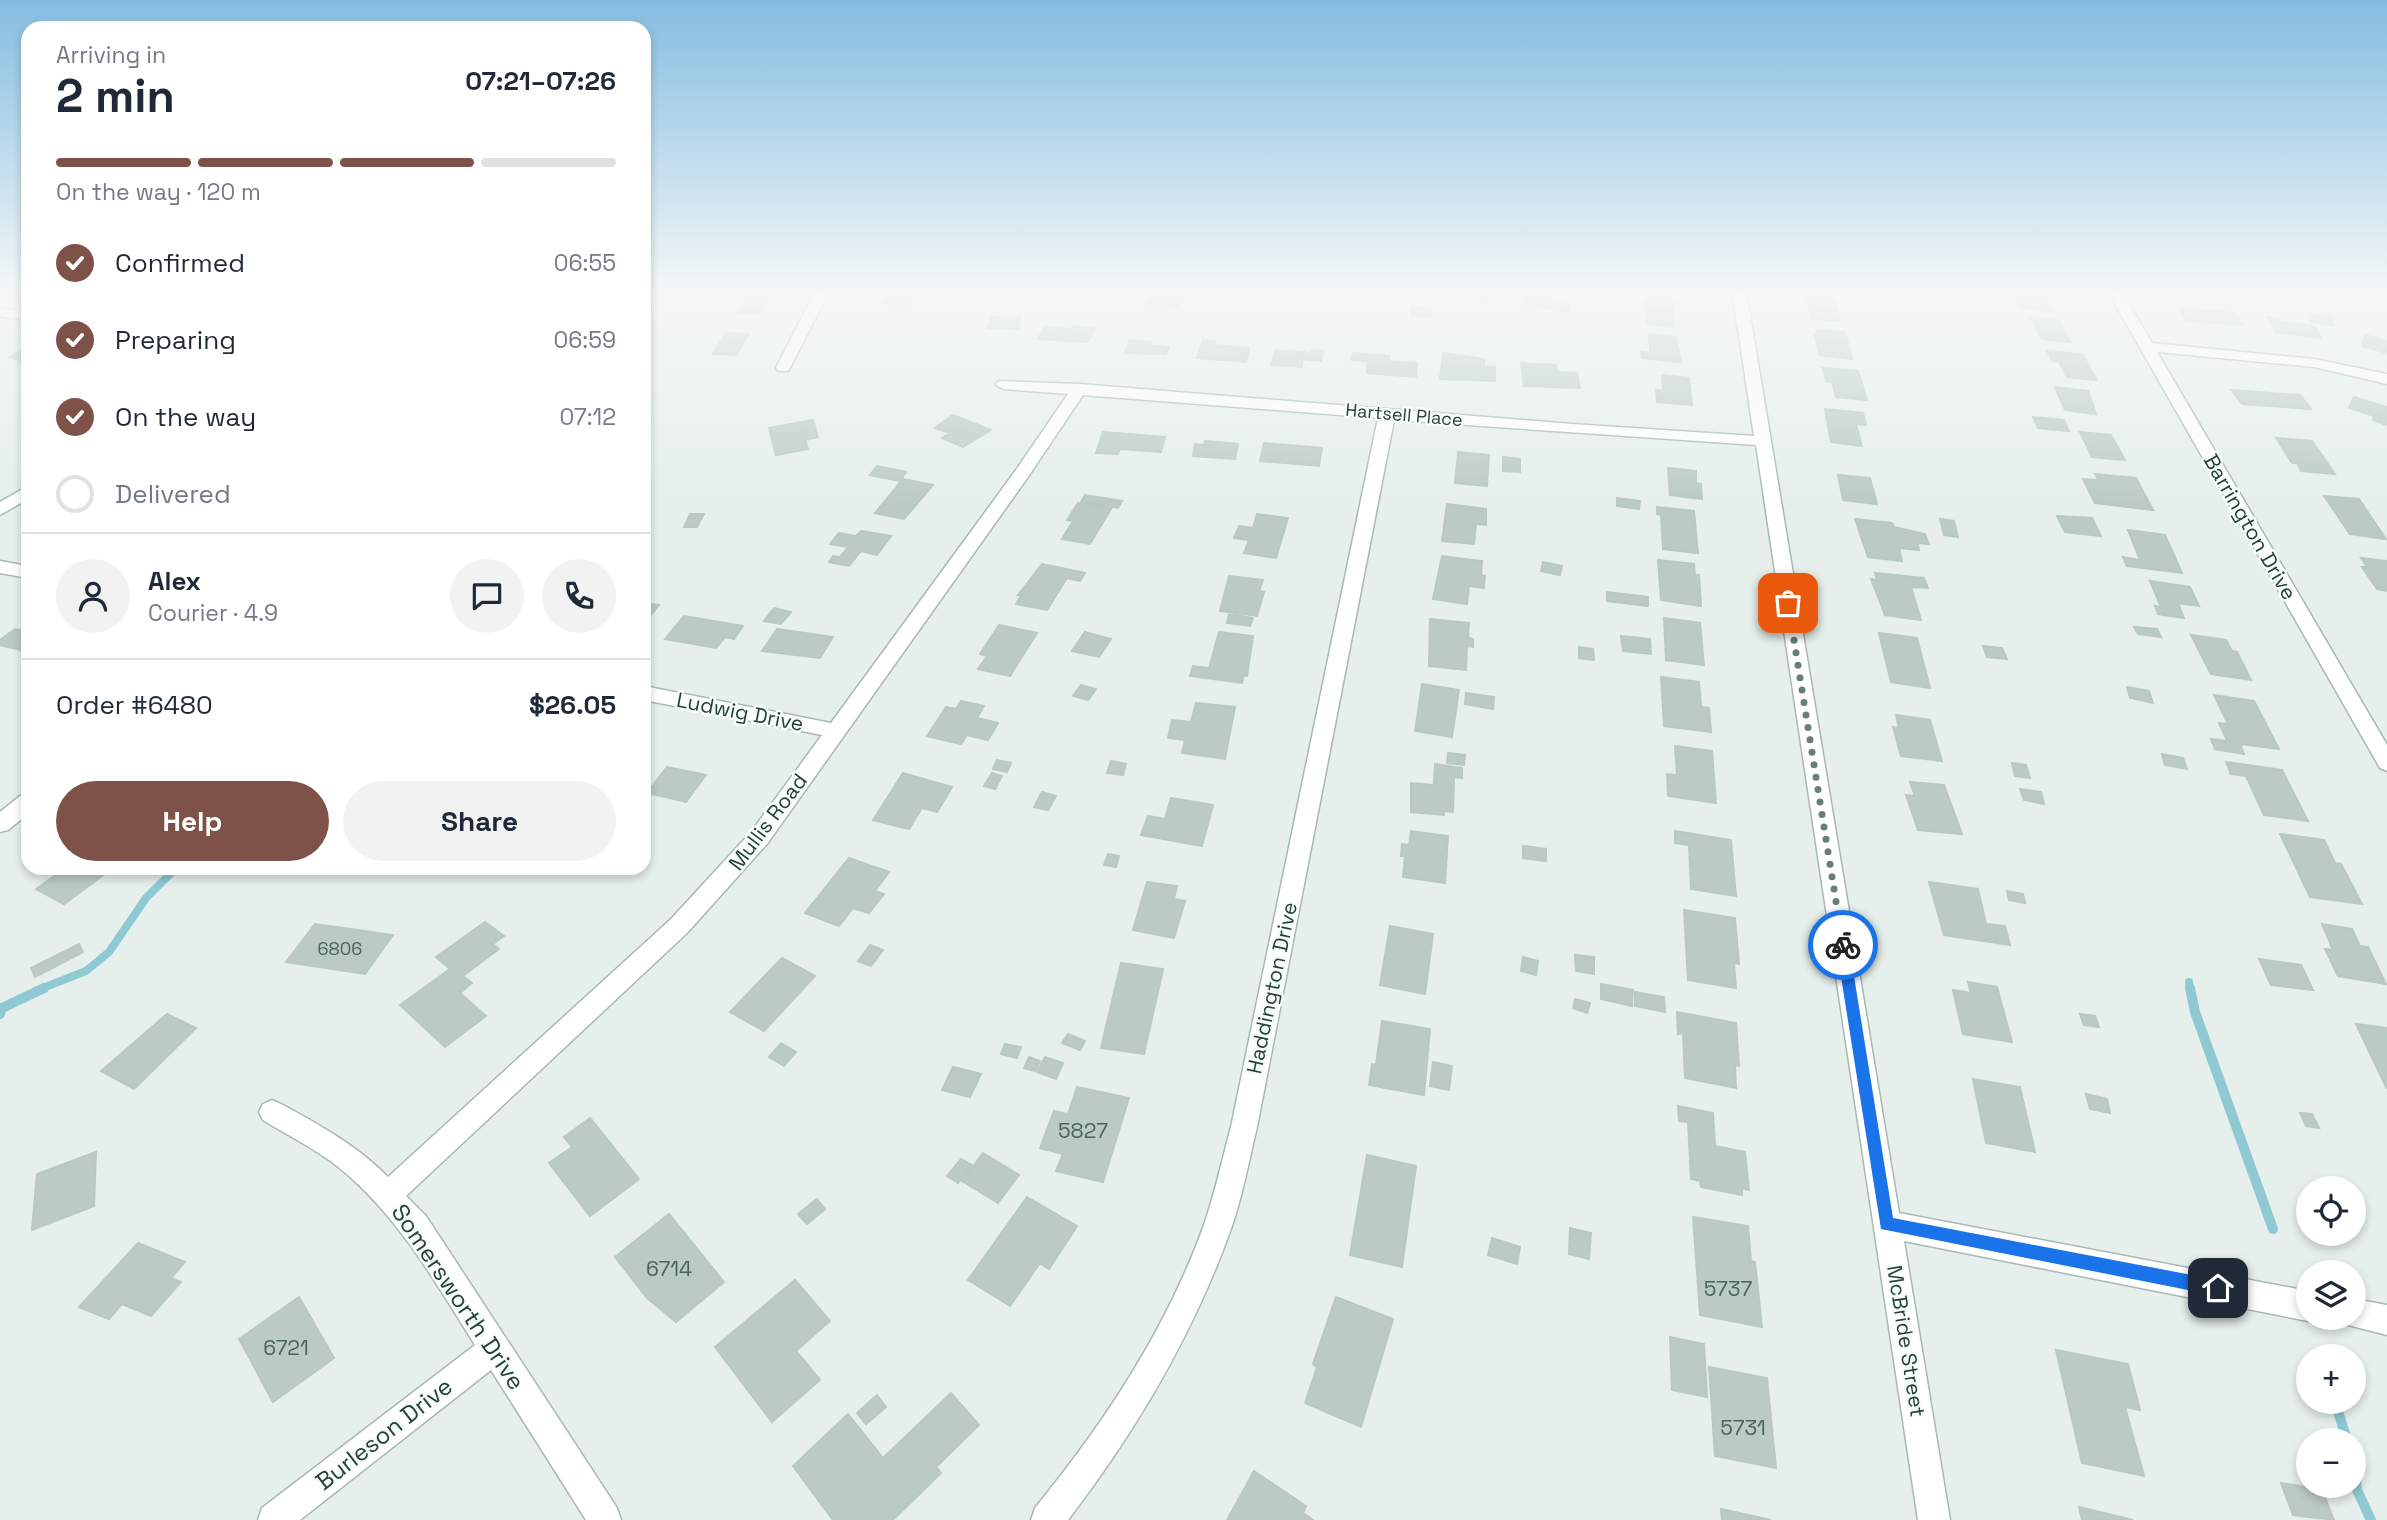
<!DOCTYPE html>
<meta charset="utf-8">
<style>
:root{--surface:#fff;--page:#f2f2f3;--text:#1f2937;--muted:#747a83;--line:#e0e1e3;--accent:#7f5249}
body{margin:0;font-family:"Space Grotesk",sans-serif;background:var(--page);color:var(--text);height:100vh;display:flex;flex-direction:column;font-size:26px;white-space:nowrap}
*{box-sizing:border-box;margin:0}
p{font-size:23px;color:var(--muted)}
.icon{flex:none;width:38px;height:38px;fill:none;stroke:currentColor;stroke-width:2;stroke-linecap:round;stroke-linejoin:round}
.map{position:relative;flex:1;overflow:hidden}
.side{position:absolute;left:21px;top:21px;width:630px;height:854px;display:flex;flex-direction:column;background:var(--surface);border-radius:21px;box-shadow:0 4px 10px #0003}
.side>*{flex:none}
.fabs{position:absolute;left:2296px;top:1176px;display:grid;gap:14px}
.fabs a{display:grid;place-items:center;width:70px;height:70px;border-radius:50%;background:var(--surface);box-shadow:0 4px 10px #0003;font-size:35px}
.pin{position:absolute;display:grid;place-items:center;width:60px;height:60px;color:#fff;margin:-30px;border-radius:14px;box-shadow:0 4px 10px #0006}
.courier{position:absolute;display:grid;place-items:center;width:70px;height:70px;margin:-35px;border:5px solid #1a73e8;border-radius:50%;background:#fff;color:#222;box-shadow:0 2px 9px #0007}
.overview em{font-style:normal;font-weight:700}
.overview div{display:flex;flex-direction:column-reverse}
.overview{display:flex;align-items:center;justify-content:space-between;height:119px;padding:0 35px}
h1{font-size:46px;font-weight:700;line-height:52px}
.bar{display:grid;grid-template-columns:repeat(4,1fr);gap:10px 7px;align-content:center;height:84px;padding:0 35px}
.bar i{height:9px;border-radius:5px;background:var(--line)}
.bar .active{background:var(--accent)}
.bar p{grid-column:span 4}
.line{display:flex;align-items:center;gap:18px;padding:0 35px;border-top:2px solid var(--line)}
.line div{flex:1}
.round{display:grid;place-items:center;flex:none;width:74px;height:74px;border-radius:37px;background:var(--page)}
ol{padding:0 35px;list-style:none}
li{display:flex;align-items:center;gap:21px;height:77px}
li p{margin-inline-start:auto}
li .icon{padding:7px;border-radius:50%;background:var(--accent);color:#fff;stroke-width:4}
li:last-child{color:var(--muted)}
li i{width:38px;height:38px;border:4px solid var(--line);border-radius:50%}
.action{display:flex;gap:14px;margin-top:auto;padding:14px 35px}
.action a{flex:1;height:80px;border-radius:42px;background:var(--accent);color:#fff;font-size:28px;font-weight:700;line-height:80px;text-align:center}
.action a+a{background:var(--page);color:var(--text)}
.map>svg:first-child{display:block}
</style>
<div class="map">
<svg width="2387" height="1520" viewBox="0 0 2387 1520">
<rect width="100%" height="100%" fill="#e6efeb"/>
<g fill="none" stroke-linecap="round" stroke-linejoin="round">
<path stroke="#8ec9d4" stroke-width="8" d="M2189,982L2190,989
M40,989L86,971L109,952L146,898L176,868"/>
<path stroke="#8ec9d4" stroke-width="10" d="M2190,988L2195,1012L2273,1229
M0,1014L2,1008L44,988
M2335,1402L2347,1440
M2354,1461L2357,1490L2371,1520"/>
</g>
<path fill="#bbcac4" stroke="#b8c9c2" stroke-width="2" d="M890,290H914L909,304H884Z
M1371,290H1421V294Z
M1454,290H1494L1492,301L1452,296Z
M2011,290H2043L2049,305L2015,300Z
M749,293L771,294L759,313H737Z
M1529,293L1549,295V302L1570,304V312L1528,306L1525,304V294Z
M1806,296L1834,299L1840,321L1812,319Z
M1151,297L1181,300L1177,308L1147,305Z
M1645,300L1674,302V327L1646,324Z
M2018,303L2050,306L2052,311L2020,308Z
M1412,306L1432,308L1431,317L1411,315Z
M2178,308L2234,313L2243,325L2186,321Z
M2320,312L2331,314L2334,326L2311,322L2309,314L2321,316Z
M991,317L1021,318L1018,329L988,328Z
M2030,317L2058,320L2070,342L2042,339Z
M2267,317L2278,318L2280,322L2315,326L2321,338L2275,332Z
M1074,326L1095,328L1088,342L1038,339L1044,327L1072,329Z
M1817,330L1845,332L1852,359L1820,355L1815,335H1819Z
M726,333L749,334L736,355L713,354Z
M1649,334L1676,337L1681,362L1642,358L1641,352L1650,353Z
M2365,335L2387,341V353L2362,346Z
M1130,340L1151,342L1150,345L1169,347L1166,354L1125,353Z
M1203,340L1215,341L1214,345L1249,348L1246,362L1197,358Z
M28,348V363L10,357L21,351Z
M1275,350L1312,353V350L1323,351L1321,361L1303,359L1302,367L1271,365Z
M2047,351L2082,354L2097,380L2067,377L2059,362H2053Z
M1353,353L1389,356V361L1417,363L1416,377L1367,373L1368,361L1352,360Z
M1443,353L1484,359V366L1495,367V381L1440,379Z
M1521,363L1556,365L1557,372L1577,373L1580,388L1524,386Z
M1823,368L1858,371L1867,400L1836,397L1832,382L1826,381Z
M1662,375L1689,378L1692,405L1657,402L1656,390L1663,391Z
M2055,387L2088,391L2096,414L2065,410Z
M2231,390L2300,395L2311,409L2242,404Z
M2354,397L2387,407V425L2373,420L2374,416L2349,408Z
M1825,409L1863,413L1866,425L1856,424L1862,446L1831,442Z
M953,415L991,430L963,447L942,438L949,433L935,428Z
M2033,417L2064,420L2069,431L2038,428Z
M813,420L818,437L805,440L808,449L776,455L769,428Z
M1103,432L1165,437L1161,452L1120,449L1118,454L1096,453Z
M2080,432L2111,435L2125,460L2092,457Z
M2276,438L2312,441L2335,474L2301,471L2297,463H2292Z
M1205,441L1238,444L1235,459L1193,456L1195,444L1204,445Z
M1264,443L1322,448L1319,466L1260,461Z
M1458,452L1489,455L1487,486L1455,483Z
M1503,457L1520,459V472L1503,471Z
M877,466L906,472L900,481L870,475Z
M1668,468L1696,471V483L1701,484L1702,499L1670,495Z
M2095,474L2136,478L2153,510L2095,503L2083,479L2099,480Z
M1838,475L1870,478L1877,504L1843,500Z
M903,479L933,485L904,519L875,513Z
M1085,495L1122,501L1118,508L1081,502Z
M2324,496L2359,499L2386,539L2350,534Z
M1617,498L1640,501L1639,509L1617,506Z
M1078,503L1111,509L1090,544L1062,539L1073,521L1067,520Z
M1447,504L1486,509V525L1476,524L1474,544L1442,541Z
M1657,507L1694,511L1698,553L1663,549L1661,515L1657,514Z
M690,514H704L697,527H684Z
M1257,514L1288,518L1276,558L1244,553L1249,540L1234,538L1239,526L1253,528Z
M2057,516L2092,518L2101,536L2065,532Z
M1855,519L1892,523L1894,527L1925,534L1929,544L1917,543L1919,550L1899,548L1902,561L1868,557Z
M1940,519L1954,521L1958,537L1944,535Z
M2128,530L2165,535L2182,573L2127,566L2123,557L2140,560Z
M861,531L891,536L877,555L861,551L849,566L829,562L833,556L840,557L848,547L830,544L839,533L856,536Z
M1442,556L1482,561L1481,575L1485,576L1484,588L1469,586L1467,604L1433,599Z
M2361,558L2387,561V591L2377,589L2362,567H2367Z
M1658,560L1694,564L1695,575H1699L1701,606L1661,600Z
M1543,562L1562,566L1560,575L1541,571Z
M1042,564L1085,573L1080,581L1067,578L1047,610L1016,604L1021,595H1018Z
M1875,573L1924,578L1928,588L1911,587L1921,620L1885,615L1871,579L1877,580Z
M1229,576L1263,580L1259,591L1264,592L1257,616L1220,611Z
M2150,581L2190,587L2199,606L2178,603L2184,618L2158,614L2155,606L2161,607Z
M1607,592L1648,597V606L1607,601Z
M644,603L659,605L644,623Z
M774,608L791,612L781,624L764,621Z
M1229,614L1253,618L1250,626L1227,623Z
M684,616L743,626L734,639L725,637L716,648L665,639Z
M1664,618L1700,623L1704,665L1666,660Z
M1430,619L1469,623L1468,638L1473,639V647L1467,646L1466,670L1429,666Z
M999,625L1037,633L1010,676L978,669L987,656L980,654Z
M2134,627L2157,629L2161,637L2138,634Z
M28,628V652L0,645V640L15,629L23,631Z
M777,629L833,637L820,658L762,651Z
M1085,632L1111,639L1099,657L1072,651Z
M1219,632L1253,636L1247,676L1244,675L1242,683L1190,676L1193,666L1209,668Z
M1879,633L1917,638L1930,688L1891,682Z
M2191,635L2226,640L2232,651L2237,652L2251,680L2211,674Z
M1621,636L1650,639L1651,654L1623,651Z
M1983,646L2002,648L2007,659L1987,657Z
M1579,647L1593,649L1594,660L1579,658Z
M1661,677L1699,682L1701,707L1709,708L1711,732L1664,726Z
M1422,684L1459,690L1452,737L1415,731Z
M1081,685L1096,689L1088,700L1073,696Z
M2127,687L2149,691L2153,703L2130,698Z
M1466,693L1494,697L1493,709L1465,704Z
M2214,695L2254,701L2279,749L2240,744L2244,754L2215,749L2211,739L2227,741L2219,723L2228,724Z
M961,701L984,706L977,718L998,723L988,740L967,735L961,744L927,736L946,707L956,709Z
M1196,703L1235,707L1225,759L1182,753L1185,740L1168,738L1172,720L1191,722Z
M1896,715L1930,720L1942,761L1901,756L1893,727L1899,728Z
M1675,746L1712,751L1716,803L1668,796L1667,774L1677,775Z
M1448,753L1465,755L1464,765L1447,763Z
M2162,754L2183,758L2187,769L2165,765Z
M997,760L1011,763L1007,772L993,769Z
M1111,761L1126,764L1123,775L1107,773Z
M2226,762L2282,770L2308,821L2264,815L2246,776L2231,774Z
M2012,763L2026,765L2030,778L2015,776Z
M1435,764L1462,768V778L1454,777L1453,812L1444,811V815L1411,812V783L1434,785Z
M667,767L706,775L686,802L647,793Z
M903,773L952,787L937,812L922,808L909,829L873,820Z
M992,773L1002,776L995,789L984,786Z
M1910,782L1944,785L1962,834L1918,830L1906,795L1915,796Z
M2020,789L2041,792L2044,804L2024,800Z
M1042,792L1056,796L1048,810L1034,807Z
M1171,798L1213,805L1202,846L1141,835L1148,816L1165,819Z
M1411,831L1448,836L1445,883L1403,877L1405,856H1401L1402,844L1409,845Z
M1675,831L1731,840L1736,896L1691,889L1689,845L1675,843Z
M2280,834L2324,840L2335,863L2341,864L2362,904L2310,897Z
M1523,846L1546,849V861L1523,858Z
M1108,854L1119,856L1116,867L1104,865Z
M849,858L889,872L875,891L884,894L869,913L853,908L839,926L805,913Z
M65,868H113L64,904L36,889Z
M1147,882L1177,886L1174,899L1185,901L1174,938L1133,930Z
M1929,882L1978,889L1986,924L2005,926L2010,945L1944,935Z
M2007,891L2023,894L2025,903L2009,900Z
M1684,910L1735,918L1739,964L1734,963L1736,988L1688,980Z
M485,922L504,936L493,944L499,949L463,976L472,983L460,993L486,1016L445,1047L400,1005L450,969L436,957Z
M315,924L393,935L365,974L286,962Z
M2322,924L2352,929L2360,946L2368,947L2386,984L2338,976L2325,949L2333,950Z
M1390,926L1433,934L1425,994L1380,985Z
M79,944L83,952L35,977L31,968Z
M870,945L883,950L871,966L858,961Z
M1575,955L1594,957V974L1576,971Z
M1523,957L1538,961L1536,975L1521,971Z
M782,958L815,976L764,1031L730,1012Z
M2259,959L2301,965L2313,990L2271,985Z
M1121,963L1163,969L1144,1054L1101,1048Z
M1968,982L1997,987L2012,1042L1963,1034L1953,990L1971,993Z
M1601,984L1633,990L1632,1006L1601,999Z
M1635,992L1664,997L1665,1012L1635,1006Z
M1575,999L1590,1003L1587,1013L1573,1008Z
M1677,1012L1736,1023L1739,1066L1735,1065L1736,1088L1685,1078L1683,1033L1678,1034Z
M167,1014L196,1028L134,1089L101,1071Z
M2080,1014L2095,1016L2099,1027L2084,1025Z
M1382,1021L1430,1029L1424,1095L1369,1085L1372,1064L1376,1065Z
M2356,1024L2387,1028V1089Z
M1068,1034L1085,1041L1080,1050L1062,1043Z
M781,1043L796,1052L784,1066L769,1057Z
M1005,1044L1021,1047L1017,1058L1001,1054Z
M1029,1057L1040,1061L1035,1071L1024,1068Z
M1045,1057L1063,1063L1056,1079L1037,1072Z
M1433,1062L1452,1066L1449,1090L1430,1086Z
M953,1067L981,1074L970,1097L942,1090Z
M1973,1079L2020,1087L2035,1152L1986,1143Z
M1077,1087L1129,1098L1103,1182L1056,1171L1063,1154L1040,1148L1054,1111L1068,1114Z
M2086,1094L2107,1099L2110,1113L2090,1109Z
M1678,1106L1713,1113L1715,1146L1745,1152L1749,1190L1742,1188V1195L1701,1187L1700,1181L1691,1179L1688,1122L1679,1121Z
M2300,1113L2312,1114L2319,1128L2306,1126Z
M590,1118L639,1179L590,1216L549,1163L572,1147L564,1137Z
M96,1152L94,1206L32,1230L37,1174Z
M983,1153L1019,1175L998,1203L962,1181Z
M1367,1155L1416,1166L1402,1267L1350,1255Z
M961,1159L972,1165L958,1183L947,1176Z
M1027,1197L1077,1226L1049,1269L1040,1263L1010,1306L968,1280Z
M817,1199L825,1209L807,1224L798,1214Z
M669,1214L724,1282L676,1322L647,1298L615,1257Z
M1693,1217L1748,1226L1751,1261L1755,1262L1762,1327L1700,1315Z
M1570,1228L1591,1233L1589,1259L1569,1254Z
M1492,1238L1520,1247L1517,1264L1488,1255Z
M138,1243L185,1262L171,1278L181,1282L151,1316L122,1304L109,1319L79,1307Z
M795,1280L830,1321L796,1351L820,1380L772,1422L715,1347Z
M299,1297L334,1358L273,1402L239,1339Z
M1336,1297L1393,1319L1361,1427L1305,1403L1317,1367L1313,1364Z
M1670,1337L1704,1344L1707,1397L1672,1390Z
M2056,1350L2128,1364L2140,1410L2125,1407L2144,1476L2082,1463Z
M1709,1367L1767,1378L1776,1468L1715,1456Z
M951,1393L979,1425L936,1467L941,1473L893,1520H833L793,1466L848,1414L883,1458Z
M877,1395L886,1407L866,1424L857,1413Z
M1254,1471L1306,1506L1303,1513L1313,1520H1227Z
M2281,1483L2322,1490L2334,1520L2293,1515Z
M2079,1507L2133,1520H2082Z
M1721,1509L1771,1520H1722Z"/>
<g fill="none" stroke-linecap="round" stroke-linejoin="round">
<g stroke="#a8b8b2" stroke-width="3">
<path id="minor" d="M816,290H830L790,368L788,371H778L776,368Z
M1732,290H1746L1899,1213L2308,1291V1318H2315L2308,1321L1904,1241L1950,1520H1918L1756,445L1394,420L1257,1127C1249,1160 1243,1194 1232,1226C1194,1333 1137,1430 1068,1520H1031L1035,1508C1105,1422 1166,1330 1204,1225C1215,1193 1222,1160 1231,1127L1378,418L1083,395L1028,477L767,844L687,933L406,1196L426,1216L617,1508L621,1520H586L491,1370L300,1520H258L262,1508L475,1345C437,1285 403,1224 349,1176C324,1153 292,1138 263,1120L259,1112L263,1104L272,1100L281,1104C320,1125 356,1145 388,1177L671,919L751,832L822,735L644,700V686L831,723L1016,470L1068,394L1004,389L999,387L996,384L999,381L1079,384L1572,424L1754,436Z
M2107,290H2121L2152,343L2314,359L2387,374V384L2314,367L2157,352L2387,745V771L2380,768Z
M0,308L28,313V321L0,316Z
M28,486V499L0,515V502Z
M0,561L28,566V578L0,573Z
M28,794V814L8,830L0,832V812L20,796Z
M2354,1299L2387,1305V1335L2344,1324L2341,1318H2354Z"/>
</g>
<use href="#minor" fill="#fff" fill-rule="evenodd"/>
</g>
<linearGradient id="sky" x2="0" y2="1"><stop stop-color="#84bce0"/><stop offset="0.58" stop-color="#f4f8f6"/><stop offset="1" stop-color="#f4f8f6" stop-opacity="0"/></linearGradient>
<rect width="2387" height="503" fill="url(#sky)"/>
<path fill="#1a73e8" d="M1843,940L1849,945L1893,1218L2218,1280L2224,1282L2226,1288L2224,1293L2218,1296L1881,1229L1836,945Z"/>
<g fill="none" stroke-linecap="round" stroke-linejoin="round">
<path stroke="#687f78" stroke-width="7" stroke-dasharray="0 12.6" d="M1788,603L1843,945"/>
</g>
<g text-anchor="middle" stroke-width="5" stroke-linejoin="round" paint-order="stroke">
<g font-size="18" fill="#24423a" stroke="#f7fbf9">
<text transform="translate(1404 415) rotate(5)" y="6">Hartsell Place</text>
</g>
<g font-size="18" fill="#4a645c">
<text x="340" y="955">6806</text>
</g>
<g font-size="21" fill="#24423a" stroke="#f7fbf9">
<text transform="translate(2250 527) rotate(60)" y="7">Barrington Drive</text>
<text transform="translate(740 712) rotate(11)" y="7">Ludwig Drive</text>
<text transform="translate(768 822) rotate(-53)" y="7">Mullis Road</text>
<text transform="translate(1272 988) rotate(-78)" y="7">Haddington Drive</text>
<text transform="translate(1906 1341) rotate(81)" y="7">McBride Street</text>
</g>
<g font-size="21" fill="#4a645c">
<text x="1083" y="1138">5827</text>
<text x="669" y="1276">6714</text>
<text x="1728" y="1296">5737</text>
<text x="286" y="1355">6721</text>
<text x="1743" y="1435">5731</text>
</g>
<g font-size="24" fill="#24423a" stroke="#f7fbf9">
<text transform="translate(458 1297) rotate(56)" y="8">Somersworth Drive</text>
<text transform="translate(384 1434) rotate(-38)" y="8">Burleson Drive</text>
</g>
</g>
</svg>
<div class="fabs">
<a><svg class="icon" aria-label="locate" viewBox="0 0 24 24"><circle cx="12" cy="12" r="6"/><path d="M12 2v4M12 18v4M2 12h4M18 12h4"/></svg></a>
<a><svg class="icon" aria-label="layers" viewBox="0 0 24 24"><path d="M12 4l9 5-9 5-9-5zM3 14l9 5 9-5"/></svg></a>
<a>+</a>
<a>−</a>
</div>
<div class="pin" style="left:1788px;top:603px;background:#ea580c"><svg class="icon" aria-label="bag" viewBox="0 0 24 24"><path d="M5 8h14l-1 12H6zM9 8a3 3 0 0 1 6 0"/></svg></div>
<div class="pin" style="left:2218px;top:1288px;background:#1f2937"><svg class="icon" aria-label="home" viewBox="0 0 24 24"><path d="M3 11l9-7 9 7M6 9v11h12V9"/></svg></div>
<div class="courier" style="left:1843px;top:945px"><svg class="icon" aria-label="bike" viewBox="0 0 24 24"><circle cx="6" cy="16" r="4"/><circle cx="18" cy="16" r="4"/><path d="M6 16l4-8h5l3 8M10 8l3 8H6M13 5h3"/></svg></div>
<section class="side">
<div class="overview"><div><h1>2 min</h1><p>Arriving in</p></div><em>07:21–07:26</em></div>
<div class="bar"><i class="active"></i><i class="active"></i><i class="active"></i><i></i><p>On the way · 120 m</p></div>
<ol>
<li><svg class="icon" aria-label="check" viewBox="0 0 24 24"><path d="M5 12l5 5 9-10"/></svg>Confirmed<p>06:55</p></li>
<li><svg class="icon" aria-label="check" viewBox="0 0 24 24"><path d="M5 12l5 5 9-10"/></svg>Preparing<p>06:59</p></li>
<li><svg class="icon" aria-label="check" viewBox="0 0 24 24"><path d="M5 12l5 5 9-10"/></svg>On the way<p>07:12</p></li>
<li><i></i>Delivered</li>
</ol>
<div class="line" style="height:126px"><a class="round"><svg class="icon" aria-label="person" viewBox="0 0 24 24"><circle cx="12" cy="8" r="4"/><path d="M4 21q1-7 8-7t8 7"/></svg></a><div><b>Alex</b><p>Courier · 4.9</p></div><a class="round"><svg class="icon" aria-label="chat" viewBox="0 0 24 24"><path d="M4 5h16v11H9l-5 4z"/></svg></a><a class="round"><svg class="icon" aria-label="phone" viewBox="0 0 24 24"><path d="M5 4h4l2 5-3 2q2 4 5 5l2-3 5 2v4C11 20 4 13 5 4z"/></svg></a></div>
<div class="line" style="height:91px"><div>Order #6480</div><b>$26.05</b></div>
<div class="action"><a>Help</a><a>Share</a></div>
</section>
</div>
